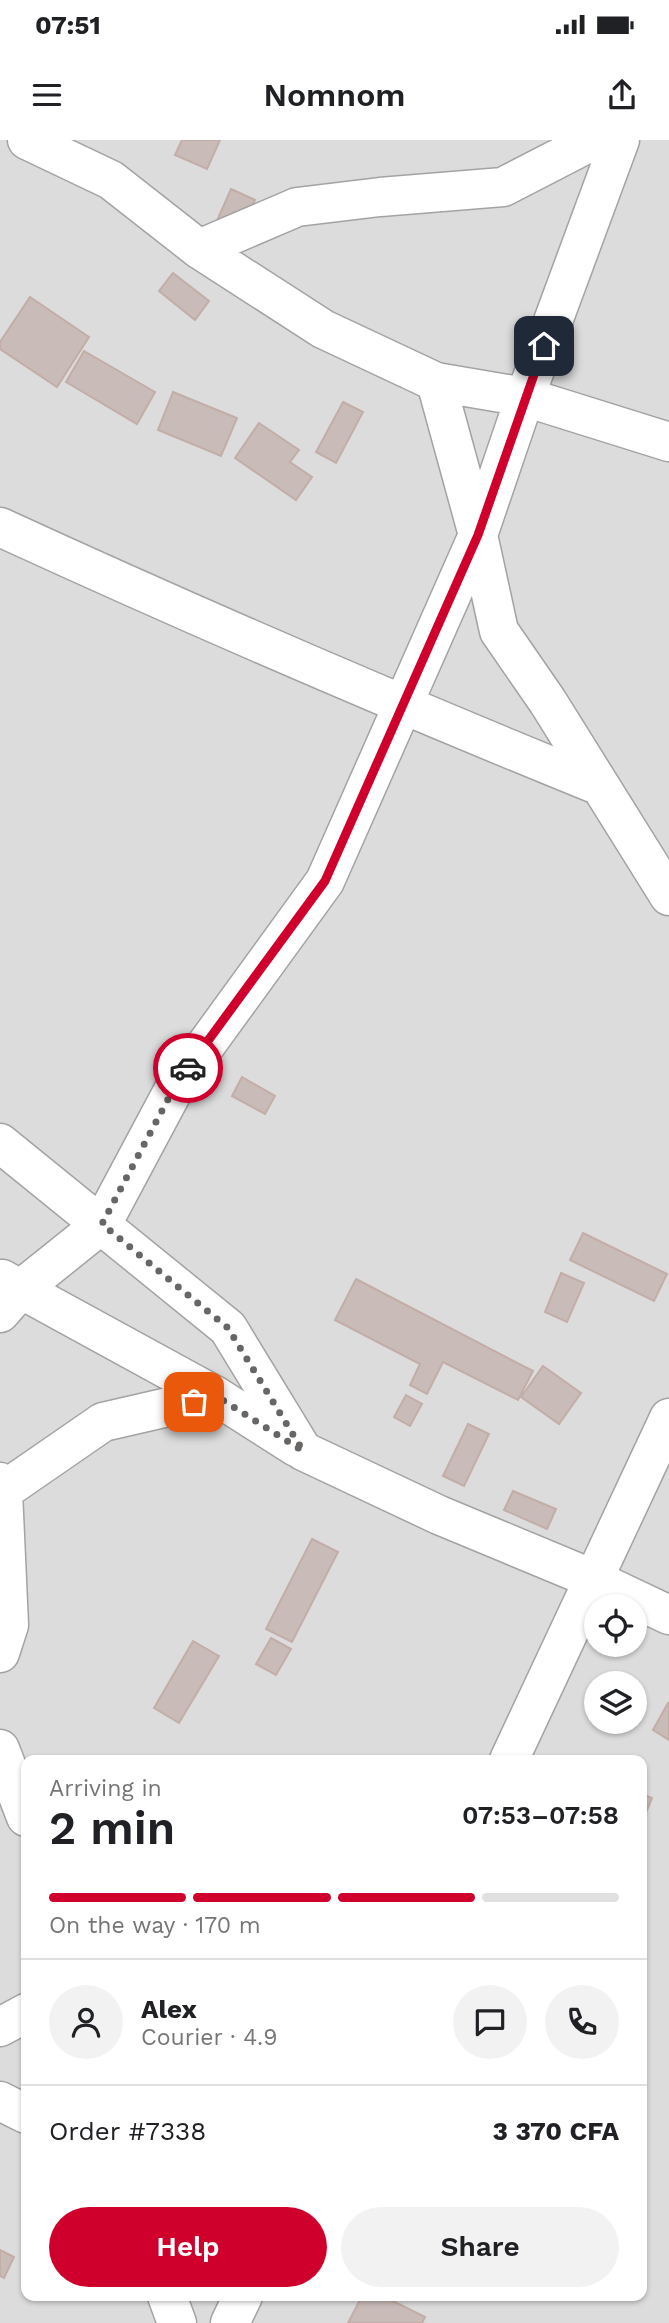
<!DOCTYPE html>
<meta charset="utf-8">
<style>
:root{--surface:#fff;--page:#f2f2f2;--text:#202124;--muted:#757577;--line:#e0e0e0;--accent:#cf002b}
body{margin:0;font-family:"Work Sans",sans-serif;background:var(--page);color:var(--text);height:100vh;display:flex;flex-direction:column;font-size:26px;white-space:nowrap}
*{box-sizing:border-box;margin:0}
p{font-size:23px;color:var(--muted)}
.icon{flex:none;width:38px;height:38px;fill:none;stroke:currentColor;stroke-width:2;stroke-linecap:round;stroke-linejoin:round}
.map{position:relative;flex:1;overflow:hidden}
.sheet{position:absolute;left:21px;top:1615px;width:626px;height:546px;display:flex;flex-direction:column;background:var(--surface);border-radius:14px;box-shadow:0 2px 5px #0004}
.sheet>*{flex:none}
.tools{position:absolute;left:584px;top:1454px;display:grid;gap:14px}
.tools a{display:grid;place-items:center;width:63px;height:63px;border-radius:50%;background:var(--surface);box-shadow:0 2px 5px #0004;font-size:35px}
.pin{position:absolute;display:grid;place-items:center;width:60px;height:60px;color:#fff;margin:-30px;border-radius:14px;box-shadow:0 4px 10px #0006}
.courier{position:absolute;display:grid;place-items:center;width:70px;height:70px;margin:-35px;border:5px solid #cf002b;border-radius:50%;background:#fff;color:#222;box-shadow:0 2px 9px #0007}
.headline em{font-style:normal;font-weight:600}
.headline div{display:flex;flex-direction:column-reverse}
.headline{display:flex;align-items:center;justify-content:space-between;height:119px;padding:0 28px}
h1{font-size:46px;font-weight:600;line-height:52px}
.bar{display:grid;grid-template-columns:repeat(4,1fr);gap:10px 7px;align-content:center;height:84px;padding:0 28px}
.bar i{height:9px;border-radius:5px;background:var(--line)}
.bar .on{background:var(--accent)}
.bar p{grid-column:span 4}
.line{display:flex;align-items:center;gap:18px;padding:0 28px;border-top:2px solid var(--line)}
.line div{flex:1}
.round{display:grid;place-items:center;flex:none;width:74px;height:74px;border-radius:37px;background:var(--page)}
.action{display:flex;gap:14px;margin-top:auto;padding:14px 28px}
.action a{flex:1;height:80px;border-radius:42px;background:var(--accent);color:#fff;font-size:28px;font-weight:600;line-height:80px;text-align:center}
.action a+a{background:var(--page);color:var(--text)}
.status{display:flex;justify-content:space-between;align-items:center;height:49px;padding:0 35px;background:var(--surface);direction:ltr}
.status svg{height:19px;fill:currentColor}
header{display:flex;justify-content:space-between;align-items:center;height:91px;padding:0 28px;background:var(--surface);font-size:32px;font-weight:600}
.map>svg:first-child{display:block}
</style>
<div class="status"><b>07:51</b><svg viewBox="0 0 49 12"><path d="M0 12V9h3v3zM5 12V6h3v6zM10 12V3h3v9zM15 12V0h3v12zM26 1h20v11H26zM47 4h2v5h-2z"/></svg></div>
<header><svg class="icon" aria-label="menu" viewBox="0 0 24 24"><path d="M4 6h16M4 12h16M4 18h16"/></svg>Nomnom<svg class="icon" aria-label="share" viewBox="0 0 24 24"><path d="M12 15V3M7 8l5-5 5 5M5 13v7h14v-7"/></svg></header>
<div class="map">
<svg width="669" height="2183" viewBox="0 0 669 2183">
<rect width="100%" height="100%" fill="#f0eae5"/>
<path fill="#dddcdc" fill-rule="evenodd" d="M0,0H669V2183H0ZM597,1466H635V1505H597ZM597,1544H635V1582H597ZM26,1620H642V2156H26Z"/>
<path fill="#c8bbb8" stroke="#c3ada7" stroke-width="2" d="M182,0H220L207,29L175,15Z
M231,49L255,60L238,96L215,85Z
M173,133L209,161L195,180L159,151Z
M30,157L89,197L57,247L0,209V202Z
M84,211L155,252L137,284L66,242Z
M173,252L237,278L221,316L158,290Z
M343,262L363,272L336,323L316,312Z
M259,283L299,310L290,322L312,337L296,360L235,318Z
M242,937L275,956L265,974L232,956Z
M583,1093L667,1134L654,1161L570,1120Z
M561,1133L584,1143L567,1182L545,1172Z
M356,1139L533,1231L518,1260L443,1222L427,1254L410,1245L420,1224L335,1180Z
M543,1226L581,1253L559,1284L521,1257Z
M406,1255L422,1264L410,1286L394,1277Z
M468,1284L489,1294L464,1346L443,1336Z
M513,1351L556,1369L547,1389L504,1370Z
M312,1399L338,1412L292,1502L266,1489Z
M271,1498L291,1509L276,1535L256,1524Z
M193,1501L219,1516L179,1583L154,1568Z
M668,1563H669V1600L653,1590Z
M642,1654L652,1658L642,1682Z
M0,2110L14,2117L4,2138L0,2136Z
M362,2156H383L425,2177L422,2183H348Z"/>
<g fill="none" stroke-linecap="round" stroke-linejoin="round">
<g stroke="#a3a3a3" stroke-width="41">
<path id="minor" d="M27,0L111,40L199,109L323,189L436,242L525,257L669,302
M199,109L297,67L380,57L503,47L594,0
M436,242L478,395L499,491L548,562L669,756
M0,387C198,478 398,564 600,646
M0,1003L228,1188L303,1311L439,1375L593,1439L669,1475
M2,1139L216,1256L296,1307
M0,1173L21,1149L102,1084L174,949L325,741L478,395L525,257L620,0
M0,1342L3,1351L9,1485L0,1513
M3,1351L103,1282L216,1256
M0,1609L26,1677
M509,1620L669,1278
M0,1887L26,1873
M0,1961L26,1974
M167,2156L177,2183
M230,2183L243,2156"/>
</g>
<use href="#minor" stroke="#fff" stroke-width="38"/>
</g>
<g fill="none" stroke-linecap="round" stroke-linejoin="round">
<path stroke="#686664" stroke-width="7" stroke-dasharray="0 12.6" d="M188,928L174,948L102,1084L228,1188L303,1311L216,1256L194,1262"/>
<path stroke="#cf002b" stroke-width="9" d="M188,928L325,741L478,395L544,206"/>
</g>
</svg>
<div class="tools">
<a><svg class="icon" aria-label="locate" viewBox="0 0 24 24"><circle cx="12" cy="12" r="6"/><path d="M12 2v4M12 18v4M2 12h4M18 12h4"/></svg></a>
<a><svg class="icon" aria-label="layers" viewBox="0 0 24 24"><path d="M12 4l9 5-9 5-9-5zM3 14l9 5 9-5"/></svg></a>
</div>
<div class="pin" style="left:194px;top:1262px;background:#ea580c"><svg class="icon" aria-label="bag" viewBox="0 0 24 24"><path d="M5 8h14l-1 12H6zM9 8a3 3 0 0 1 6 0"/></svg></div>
<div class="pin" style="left:544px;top:206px;background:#1f2937"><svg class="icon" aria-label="home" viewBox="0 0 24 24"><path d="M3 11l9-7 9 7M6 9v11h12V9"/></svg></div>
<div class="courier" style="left:188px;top:928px"><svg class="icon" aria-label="car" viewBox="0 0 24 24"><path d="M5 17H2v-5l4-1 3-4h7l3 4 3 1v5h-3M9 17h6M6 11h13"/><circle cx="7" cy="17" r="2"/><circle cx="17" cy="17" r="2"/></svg></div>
<section class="sheet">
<div class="headline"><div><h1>2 min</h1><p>Arriving in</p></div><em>07:53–07:58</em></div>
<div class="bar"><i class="on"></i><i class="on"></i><i class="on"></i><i></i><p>On the way · 170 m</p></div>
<div class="line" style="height:126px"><a class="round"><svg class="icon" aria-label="person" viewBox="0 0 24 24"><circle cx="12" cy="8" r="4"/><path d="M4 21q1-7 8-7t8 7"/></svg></a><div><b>Alex</b><p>Courier · 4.9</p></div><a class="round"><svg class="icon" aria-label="chat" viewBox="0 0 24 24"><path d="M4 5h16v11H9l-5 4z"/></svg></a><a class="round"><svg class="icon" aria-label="phone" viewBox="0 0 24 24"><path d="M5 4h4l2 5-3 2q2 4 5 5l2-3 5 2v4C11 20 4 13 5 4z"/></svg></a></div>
<div class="line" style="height:91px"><div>Order #7338</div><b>3 370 CFA</b></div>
<div class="action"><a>Help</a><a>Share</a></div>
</section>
</div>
